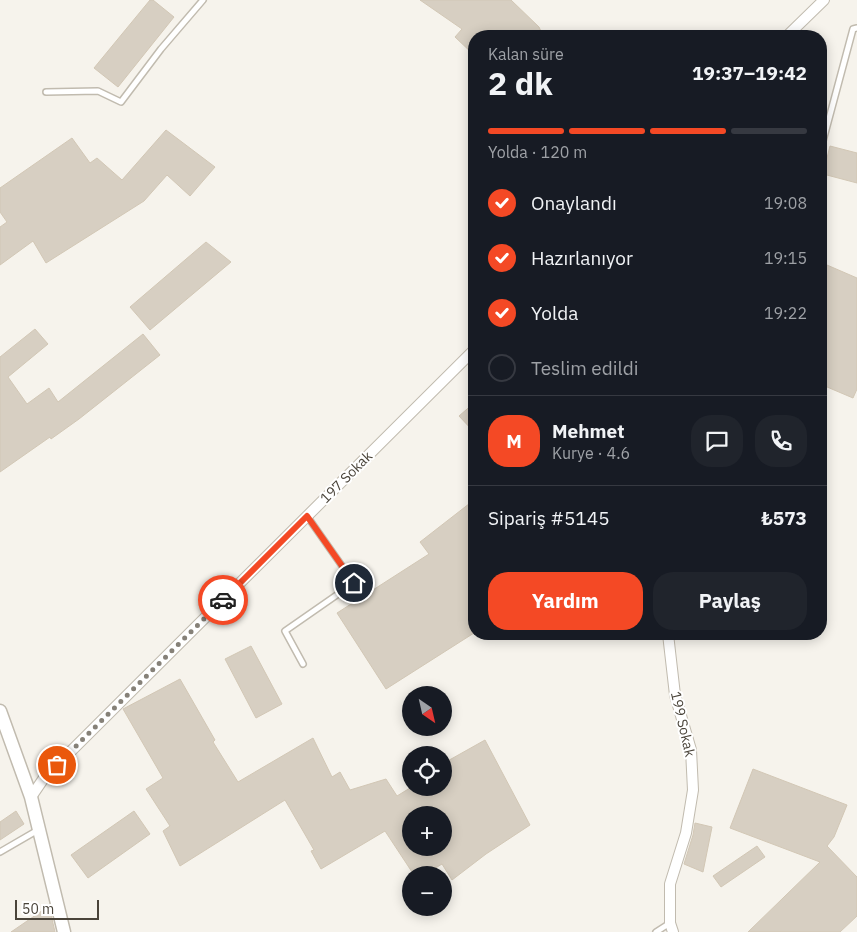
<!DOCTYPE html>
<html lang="tr">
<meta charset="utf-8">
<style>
:root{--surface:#171b24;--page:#20242c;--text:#f1f3f6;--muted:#9ea1a6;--line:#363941;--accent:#f44925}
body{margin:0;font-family:"IBM Plex Sans",sans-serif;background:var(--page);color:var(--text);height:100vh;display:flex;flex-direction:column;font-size:19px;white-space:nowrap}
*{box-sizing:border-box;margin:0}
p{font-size:16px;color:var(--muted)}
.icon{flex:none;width:28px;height:28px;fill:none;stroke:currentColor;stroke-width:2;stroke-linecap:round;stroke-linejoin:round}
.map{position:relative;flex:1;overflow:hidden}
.side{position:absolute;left:468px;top:30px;width:359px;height:610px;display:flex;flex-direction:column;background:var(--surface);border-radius:20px;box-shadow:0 2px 12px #0003}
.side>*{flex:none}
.needle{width:32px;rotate:146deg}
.fabs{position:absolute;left:402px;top:686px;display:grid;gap:10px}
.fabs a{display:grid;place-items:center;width:50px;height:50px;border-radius:50%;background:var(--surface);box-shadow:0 2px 12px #0003;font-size:25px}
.scale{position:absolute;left:15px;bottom:12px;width:84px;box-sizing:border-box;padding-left:5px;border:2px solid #4a443a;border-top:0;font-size:14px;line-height:18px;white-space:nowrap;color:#4a443a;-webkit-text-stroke:4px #fff;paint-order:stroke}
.pin{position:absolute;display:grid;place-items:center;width:42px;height:42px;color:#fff;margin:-21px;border:2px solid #fff;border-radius:50%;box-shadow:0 1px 5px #0007}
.courier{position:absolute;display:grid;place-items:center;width:50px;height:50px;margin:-25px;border:4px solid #f44925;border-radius:50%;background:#fff;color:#222;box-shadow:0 1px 6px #0007}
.headline em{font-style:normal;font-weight:700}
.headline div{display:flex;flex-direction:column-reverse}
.headline{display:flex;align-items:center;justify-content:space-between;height:85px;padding:0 20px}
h1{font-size:32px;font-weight:700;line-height:38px}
.bar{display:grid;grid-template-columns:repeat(4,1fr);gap:8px 5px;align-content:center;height:60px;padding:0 20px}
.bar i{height:6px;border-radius:4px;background:var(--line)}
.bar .current{background:var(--accent)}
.bar p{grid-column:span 4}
.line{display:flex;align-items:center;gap:12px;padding:0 20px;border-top:1px solid var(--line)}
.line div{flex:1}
.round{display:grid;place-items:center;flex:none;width:52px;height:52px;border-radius:20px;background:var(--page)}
ol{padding:0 20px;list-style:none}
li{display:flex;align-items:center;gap:15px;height:55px}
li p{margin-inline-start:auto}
li .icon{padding:5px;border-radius:50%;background:var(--accent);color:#fff;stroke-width:4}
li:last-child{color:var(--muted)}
li i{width:28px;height:28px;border:2px solid var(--line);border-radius:50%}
.action{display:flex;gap:10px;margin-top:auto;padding:10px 20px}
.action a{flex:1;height:58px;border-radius:20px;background:var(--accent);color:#fff;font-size:20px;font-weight:700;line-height:58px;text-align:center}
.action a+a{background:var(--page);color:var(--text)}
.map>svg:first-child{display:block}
</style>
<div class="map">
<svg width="857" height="932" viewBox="0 0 857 932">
<rect width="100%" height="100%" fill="#f6f3ec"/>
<path fill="#d7cfc2" stroke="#d2c7b5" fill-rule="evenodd" d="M150,0H153L174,17L118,87L94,68Z
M420,0H511L539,27L543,36H474V55L455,37L462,29Z
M166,130L215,167L190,196L167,175L144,201L46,263L33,241L0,265V227L7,222L0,212V188L72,138L90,163L97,158L122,180Z
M830,146L857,153V183L823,174Z
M206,242L231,262L150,330L130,307Z
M820,262L857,278V389L853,398L820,384Z
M35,329L48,344L8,377L27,404L49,388L58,402L143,334L160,355L79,419L51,439L50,437L0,472V357Z
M474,403V432L459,416Z
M474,500V633L386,689L337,613L429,554L420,542Z
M251,646L282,704L256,718L225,659Z
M180,679L215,740L213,742L238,782L313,738L332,777L340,772L350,790L386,779L397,796L410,788H444V763L485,740L530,825L486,854L452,880L442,864L424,875H414L385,831L321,869L311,851L314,850L285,800L180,866L163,831L170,826L146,789L163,778L123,709ZM411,815H444V848H411Z
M753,769L847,805L834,837L827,846L857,877V916L840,932H748L820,862L730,828Z
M16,811L24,824L0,840V822Z
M134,811L150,834L88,878L71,855Z
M695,823L712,827L703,872L684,864L693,835Z
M757,846L765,857L721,887L713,876Z
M49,906L55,932H11Z"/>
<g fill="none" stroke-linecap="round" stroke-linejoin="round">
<g stroke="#c1bbaf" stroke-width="8">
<path id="service" d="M46,92L98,91L121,102L161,49L203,0
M820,152L853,29L857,28
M303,664L285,631L354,583L307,516
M0,852L38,830
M656,932L670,923"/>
</g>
<g stroke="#c1bbaf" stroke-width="12">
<path id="minor" d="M787,36L824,0
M668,634L675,695L691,750L693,790L686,833L670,884V923L673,932
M31,797L44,778L474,350"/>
</g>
<g stroke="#c1bbaf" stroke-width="15">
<path id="tertiary" d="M0,711L31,797L64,932"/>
</g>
<use href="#service" stroke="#fff" stroke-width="5"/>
<use href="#minor" stroke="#fff" stroke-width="10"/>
<use href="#tertiary" stroke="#fff" stroke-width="12"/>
</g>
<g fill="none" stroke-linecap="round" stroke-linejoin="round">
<path stroke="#868178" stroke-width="5" stroke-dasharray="0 9" d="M57,765L223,600"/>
<path stroke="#f44925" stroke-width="6" d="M223,600L307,516L354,583"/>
</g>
<g text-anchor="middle" stroke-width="4" stroke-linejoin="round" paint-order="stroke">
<g font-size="14" fill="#4a443a" stroke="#fff">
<text transform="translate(346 477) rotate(-45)" y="5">197 Sokak</text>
<text transform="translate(683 724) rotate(77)" y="5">199 Sokak</text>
</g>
</g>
</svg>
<div class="fabs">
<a><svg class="needle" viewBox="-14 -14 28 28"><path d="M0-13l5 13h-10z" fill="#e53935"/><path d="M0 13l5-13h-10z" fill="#9ea1a6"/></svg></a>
<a><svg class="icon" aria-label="locate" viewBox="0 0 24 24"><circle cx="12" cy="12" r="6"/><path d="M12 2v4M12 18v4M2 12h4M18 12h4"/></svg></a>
<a>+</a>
<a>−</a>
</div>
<div class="scale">50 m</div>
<div class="pin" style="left:57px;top:765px;background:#ea580c"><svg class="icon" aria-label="bag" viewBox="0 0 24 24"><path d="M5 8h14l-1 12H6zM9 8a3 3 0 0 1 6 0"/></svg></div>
<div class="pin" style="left:354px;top:583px;background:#1f2937"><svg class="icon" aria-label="home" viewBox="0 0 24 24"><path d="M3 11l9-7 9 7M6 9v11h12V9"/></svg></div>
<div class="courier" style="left:223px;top:600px"><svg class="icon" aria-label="car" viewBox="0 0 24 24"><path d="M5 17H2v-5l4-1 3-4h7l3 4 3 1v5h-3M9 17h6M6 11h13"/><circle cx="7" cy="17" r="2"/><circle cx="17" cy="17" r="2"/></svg></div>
<section class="side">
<div class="headline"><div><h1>2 dk</h1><p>Kalan süre</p></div><em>19:37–19:42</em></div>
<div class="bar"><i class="current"></i><i class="current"></i><i class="current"></i><i></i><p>Yolda · 120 m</p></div>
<ol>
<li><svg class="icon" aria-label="check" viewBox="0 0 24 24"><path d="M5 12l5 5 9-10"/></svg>Onaylandı<p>19:08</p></li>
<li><svg class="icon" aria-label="check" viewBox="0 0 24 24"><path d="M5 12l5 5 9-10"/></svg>Hazırlanıyor<p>19:15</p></li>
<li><svg class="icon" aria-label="check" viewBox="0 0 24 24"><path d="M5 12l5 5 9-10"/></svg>Yolda<p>19:22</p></li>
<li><i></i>Teslim edildi</li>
</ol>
<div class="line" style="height:90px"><b class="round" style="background:var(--accent);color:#fff">M</b><div><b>Mehmet</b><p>Kurye · 4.6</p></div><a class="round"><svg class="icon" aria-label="chat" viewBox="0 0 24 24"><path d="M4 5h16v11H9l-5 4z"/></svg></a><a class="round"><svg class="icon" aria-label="phone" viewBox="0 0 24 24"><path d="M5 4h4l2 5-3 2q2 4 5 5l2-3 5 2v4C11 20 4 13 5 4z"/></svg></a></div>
<div class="line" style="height:65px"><div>Sipariş #5145</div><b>₺573</b></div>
<div class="action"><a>Yardım</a><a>Paylaş</a></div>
</section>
</div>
